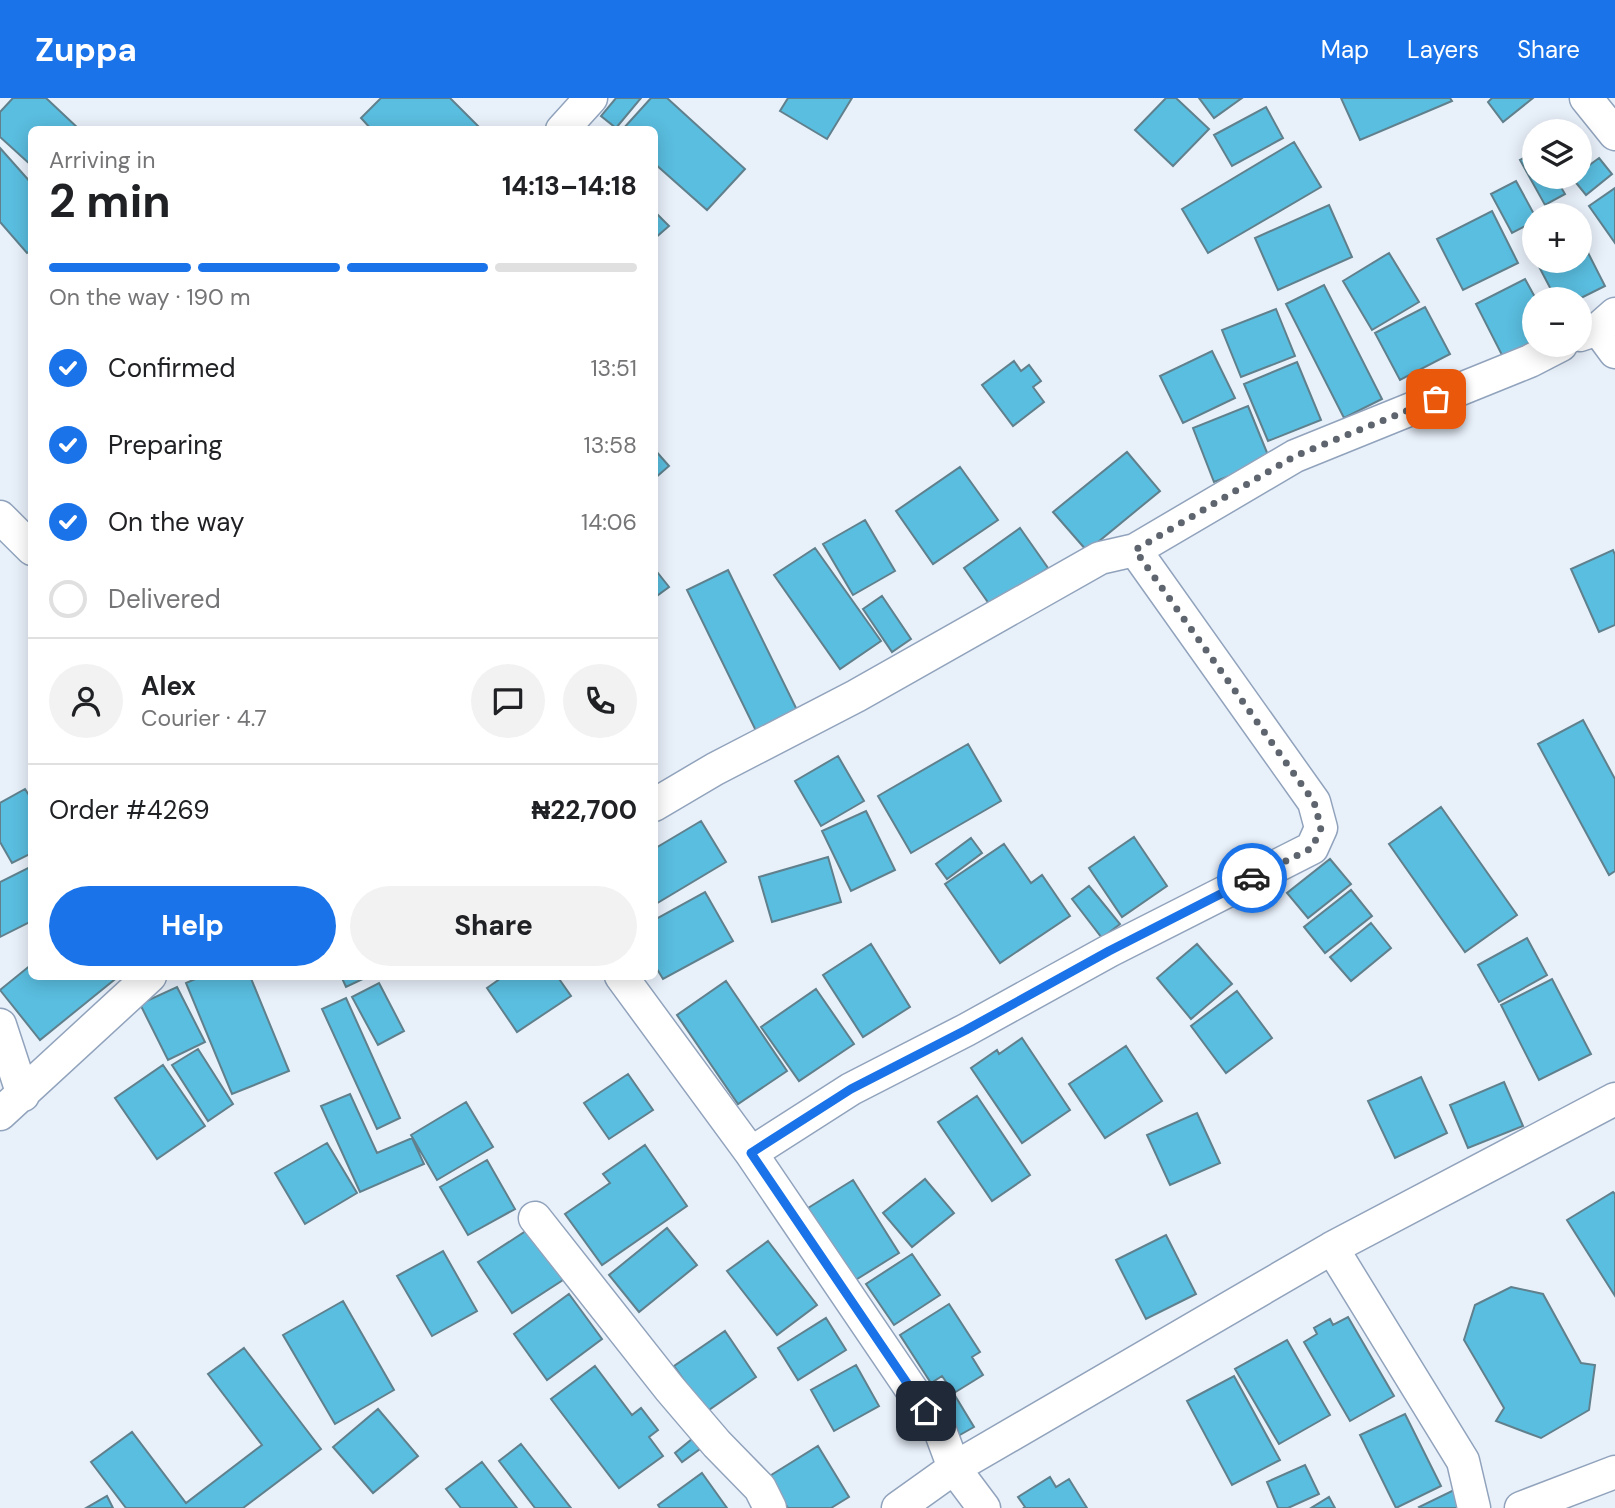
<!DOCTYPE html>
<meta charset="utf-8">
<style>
:root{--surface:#fff;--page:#f2f2f2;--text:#202124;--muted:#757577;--line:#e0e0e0;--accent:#1a73e8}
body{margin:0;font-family:"DM Sans",sans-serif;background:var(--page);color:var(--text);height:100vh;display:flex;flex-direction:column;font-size:26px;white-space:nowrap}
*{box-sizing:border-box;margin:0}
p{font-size:23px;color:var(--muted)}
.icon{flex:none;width:38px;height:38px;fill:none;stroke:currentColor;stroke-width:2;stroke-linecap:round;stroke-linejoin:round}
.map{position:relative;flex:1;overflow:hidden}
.panel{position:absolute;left:28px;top:28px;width:630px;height:854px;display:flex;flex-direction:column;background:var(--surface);border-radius:10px;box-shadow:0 4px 18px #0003}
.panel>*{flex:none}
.tools{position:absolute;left:1522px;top:21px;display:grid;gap:14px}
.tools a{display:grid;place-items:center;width:70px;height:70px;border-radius:50%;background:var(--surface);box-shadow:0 4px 18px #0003;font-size:35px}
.pin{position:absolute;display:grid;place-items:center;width:60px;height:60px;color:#fff;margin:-30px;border-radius:14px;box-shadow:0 4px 10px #0006}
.courier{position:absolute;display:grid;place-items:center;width:70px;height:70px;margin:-35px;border:5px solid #1a73e8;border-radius:50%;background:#fff;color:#222;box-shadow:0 2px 9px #0007}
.summary em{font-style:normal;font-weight:700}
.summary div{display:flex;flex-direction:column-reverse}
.summary{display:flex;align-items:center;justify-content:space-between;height:119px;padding:0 21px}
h1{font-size:46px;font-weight:700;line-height:52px}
.bar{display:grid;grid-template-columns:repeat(4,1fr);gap:10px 7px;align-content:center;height:84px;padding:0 21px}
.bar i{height:9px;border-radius:5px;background:var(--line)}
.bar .current{background:var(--accent)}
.bar p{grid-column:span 4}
.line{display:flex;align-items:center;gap:18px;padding:0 21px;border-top:2px solid var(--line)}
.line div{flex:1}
.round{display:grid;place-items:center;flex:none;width:74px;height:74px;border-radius:37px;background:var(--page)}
ol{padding:0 21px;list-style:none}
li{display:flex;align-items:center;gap:21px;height:77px}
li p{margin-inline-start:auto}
li .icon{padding:7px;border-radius:50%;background:var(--accent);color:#fff;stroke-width:4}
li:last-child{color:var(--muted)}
li i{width:38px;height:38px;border:4px solid var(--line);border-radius:50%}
.button{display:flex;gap:14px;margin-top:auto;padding:14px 21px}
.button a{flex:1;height:80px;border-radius:42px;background:var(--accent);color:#fff;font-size:28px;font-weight:700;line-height:80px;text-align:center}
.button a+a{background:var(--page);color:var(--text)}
header{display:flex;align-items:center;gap:42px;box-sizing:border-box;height:98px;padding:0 35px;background:var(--accent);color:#fff}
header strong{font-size:33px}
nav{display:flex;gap:38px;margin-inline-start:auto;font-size:24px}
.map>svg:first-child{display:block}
</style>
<header>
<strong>Zuppa</strong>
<nav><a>Map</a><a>Layers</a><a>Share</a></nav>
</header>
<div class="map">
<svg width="1615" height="1410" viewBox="0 0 1615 1410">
<rect width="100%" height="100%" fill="#e8f0fa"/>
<path fill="#5abee0" stroke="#5f808c" stroke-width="2" d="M13,0H46L80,32H32V68L0,39V14Z
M381,0H450L482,32H372L361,20Z
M616,0H641L616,30L601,18Z
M651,0H667L745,71L707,112L654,65V32H622Z
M788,0H852L827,41L780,13Z
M1166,0H1176L1209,31L1173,68L1135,32Z
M1199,0H1242L1214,20Z
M1341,0H1450L1452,3L1360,42Z
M1492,0H1533L1503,24L1488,4Z
M1266,9L1283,40L1232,68L1214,37Z
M1294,44L1321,89L1208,155L1182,111Z
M0,50L32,86V152L27,155L0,124Z
M1535,54V79H1555L1565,96L1545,107L1520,62Z
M1599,60L1612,76L1586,97L1573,81L1580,79V74Z
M1516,83L1535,118V123L1512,135L1491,96Z
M1615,90V145L1589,108Z
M1329,107L1352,159L1278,192L1255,140Z
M654,113L669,128L654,141Z
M1492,113L1518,165L1463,192L1437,141Z
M1580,139L1605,188L1579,201H1556L1536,163H1580Z
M1389,155L1419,204L1372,232L1343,183Z
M1525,181L1536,201L1535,243L1503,259L1476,206Z
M1324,187L1382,301L1344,320L1286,206Z
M1425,209L1450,256L1400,282L1375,235Z
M1276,211L1295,258L1241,279L1222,232Z
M1212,253L1235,300L1183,325L1160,278Z
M1014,263L1021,273L1029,267L1041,283L1033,289L1044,304L1013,328L982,287Z
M1297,264L1321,322L1268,343L1244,286Z
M1248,308L1270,362L1214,384L1193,330Z
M654,351L669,368L654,381Z
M1127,354L1160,393L1087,453L1053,414Z
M960,369L998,422L933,466L896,413Z
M865,422L895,473L853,497L823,446Z
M1020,430L1048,470L992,510L964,470Z
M815,450L881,543L840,571L774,477Z
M1613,452L1615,457V527L1599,534L1571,471Z
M654,470L669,489L654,500Z
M728,472L799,616L758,637L687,492Z
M882,498L911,541L892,554L863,511Z
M1583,622L1615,681V773L1609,777L1538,646Z
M968,646L1001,703L911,755L878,698Z
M838,658L864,703L821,728L795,683Z
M25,691L32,702V755L12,765L0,744V705Z
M1441,709L1517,817L1465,854L1389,746Z
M866,713L895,772L851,793L822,733Z
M701,723L726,764L654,807V751Z
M1134,739L1167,788L1122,819L1089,770Z
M971,740L982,755L947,781L936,766Z
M1004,746L1031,785L1042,777L1070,818L1000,865L945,786Z
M828,759L841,804L772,824L759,779Z
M1330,761L1351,786L1308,820L1287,795Z
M32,768V823L0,839V784Z
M1089,788L1120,826L1102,840L1072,801Z
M1351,792L1372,818L1325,855L1304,829Z
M705,794L733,843L663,881L654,866V822Z
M1371,825L1391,850L1351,883L1330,859Z
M1527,840L1547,877L1499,904L1478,867Z
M871,846L910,909L863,939L823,877Z
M1197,846L1232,886L1191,921L1157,880Z
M32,866V878H119L40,942L0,892Z
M202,878H250L289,973L232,996L186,885Z
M341,878H369L346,889Z
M504,878H557L571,898L517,934L487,890Z
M1552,881L1591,956L1539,982L1501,907Z
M726,883L787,973L738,1006L677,917Z
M379,885L404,933L378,947L352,899Z
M177,889L205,944L168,962L140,906Z
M816,891L854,946L799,983L761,929Z
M1237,893L1272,940L1226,975L1191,928Z
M346,900L400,1020L377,1031L322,911Z
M1022,940L1070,1012L1022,1045L971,970L997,952L999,956Z
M1126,948L1162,1003L1105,1040L1069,986Z
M198,951L233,1006L208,1023L172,967Z
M163,967L205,1028L157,1061L115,1000Z
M628,976L653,1012L609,1041L584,1005Z
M1421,979L1447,1035L1395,1060L1368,1003Z
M1504,984L1523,1028L1468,1050L1450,1007Z
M350,996L377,1055L412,1040L424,1066L360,1094L321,1008Z
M977,998L1030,1077L992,1103L938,1024Z
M466,1004L493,1049L437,1082L411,1037Z
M1197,1015L1220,1065L1170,1087L1147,1037Z
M327,1045L357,1095L305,1126L275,1075Z
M645,1047L687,1108L602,1167L565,1116L610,1085L603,1076Z
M487,1062L515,1111L468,1137L440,1089Z
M925,1081L954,1115L912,1149L883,1115Z
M853,1082L899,1155L854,1183L808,1110Z
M1613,1094L1615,1096V1198L1567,1122Z
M667,1130L697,1167L639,1214L609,1177Z
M529,1131L563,1182L512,1215L478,1164Z
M1166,1137L1196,1196L1146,1221L1116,1162Z
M768,1143L817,1207L777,1237L727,1173Z
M443,1153L477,1213L432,1238L397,1178Z
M912,1156L940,1197L894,1227L866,1186Z
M1511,1189L1543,1196L1581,1265L1595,1267L1589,1312L1541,1340L1496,1323L1504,1310L1464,1242L1475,1207Z
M569,1196L602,1241L547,1282L514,1236Z
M343,1203L394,1292L335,1326L283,1237Z
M949,1206L980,1254L972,1259L983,1277L954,1295L942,1278L931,1285L900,1237Z
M1348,1219L1394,1298L1350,1323L1304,1244L1317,1236L1314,1230L1330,1221L1333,1227Z
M826,1220L846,1252L798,1282L778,1250Z
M725,1233L756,1279L706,1314L674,1268Z
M1287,1242L1330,1317L1279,1346L1235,1271Z
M244,1250L321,1351L243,1410H126L91,1364L132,1334L186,1405L262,1347L208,1276Z
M856,1267L879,1308L834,1333L811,1292Z
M595,1268L632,1317L641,1310L658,1332L649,1339L663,1358L619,1390L551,1301Z
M1234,1278L1280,1362L1232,1387L1187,1303Z
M954,1296L974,1329L958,1338L939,1305Z
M378,1311L418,1358L373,1395L333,1349Z
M1405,1316L1441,1388L1396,1410L1360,1337Z
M692,1341L700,1351L682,1364L675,1355Z
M521,1346L571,1410H535L499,1363Z
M818,1348L849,1399L831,1410H788L768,1379Z
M482,1364L517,1410H461L446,1391Z
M1305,1367L1319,1396L1288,1410H1278L1267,1384Z
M702,1375L727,1410H660L658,1407Z
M1050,1379L1056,1389L1069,1381L1087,1410H1023L1025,1409L1018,1399Z
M1454,1392L1463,1410H1420L1419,1409Z
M107,1398L113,1410H86Z
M1329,1399L1335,1410H1311Z"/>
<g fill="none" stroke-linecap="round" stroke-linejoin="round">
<g stroke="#91a3bc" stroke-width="35">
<path id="street" d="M1586,0L1615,36
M562,32L591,0
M1598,231L1615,254
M1580,237L1598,231L1615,216
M0,419L32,451
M654,707L715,671L856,598L1100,460L1135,452L1295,358L1530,263L1561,247
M621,878L751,1055L941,1335L954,1370L984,1410
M0,927L23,997
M0,1016L150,878
M751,1055L851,991L966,932L1109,853L1312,750L1321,730L1314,704L1135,452
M535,1120L670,1291L717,1346L760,1390L770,1410
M1332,1150L1463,1363L1474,1410
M898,1410L954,1370L1332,1150L1615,1001
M1521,1410L1615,1374"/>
</g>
<use href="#street" stroke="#fff" stroke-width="32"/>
</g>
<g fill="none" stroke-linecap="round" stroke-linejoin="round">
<path stroke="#5e656e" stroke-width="7" stroke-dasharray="0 12.6" d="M1252,780L1312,750L1321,730L1314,704L1135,452L1295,358L1436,301"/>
<path stroke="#1a73e8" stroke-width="9" d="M926,1313L751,1055L851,991L966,932L1109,853L1252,780"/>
</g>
</svg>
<div class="tools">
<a><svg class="icon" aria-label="layers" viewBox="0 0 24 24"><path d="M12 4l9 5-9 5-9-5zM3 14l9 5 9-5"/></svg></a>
<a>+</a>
<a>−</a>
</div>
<div class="pin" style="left:1436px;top:301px;background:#ea580c"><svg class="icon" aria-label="bag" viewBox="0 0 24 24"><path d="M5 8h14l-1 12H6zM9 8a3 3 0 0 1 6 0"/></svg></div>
<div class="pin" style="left:926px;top:1313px;background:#1f2937"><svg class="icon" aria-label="home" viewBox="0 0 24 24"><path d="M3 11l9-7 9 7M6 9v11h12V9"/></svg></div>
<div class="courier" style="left:1252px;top:780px"><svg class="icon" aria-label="car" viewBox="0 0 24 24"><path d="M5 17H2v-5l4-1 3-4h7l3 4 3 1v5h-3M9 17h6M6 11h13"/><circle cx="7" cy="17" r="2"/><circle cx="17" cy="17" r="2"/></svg></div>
<section class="panel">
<div class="summary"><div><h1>2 min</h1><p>Arriving in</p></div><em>14:13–14:18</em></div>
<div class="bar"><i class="current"></i><i class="current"></i><i class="current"></i><i></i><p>On the way · 190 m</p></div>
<ol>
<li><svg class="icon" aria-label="check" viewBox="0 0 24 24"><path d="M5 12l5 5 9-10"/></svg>Confirmed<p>13:51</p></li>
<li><svg class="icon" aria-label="check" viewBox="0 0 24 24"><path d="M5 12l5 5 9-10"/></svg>Preparing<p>13:58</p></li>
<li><svg class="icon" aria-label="check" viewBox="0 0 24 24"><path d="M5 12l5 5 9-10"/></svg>On the way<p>14:06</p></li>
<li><i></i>Delivered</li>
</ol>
<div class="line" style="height:126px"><a class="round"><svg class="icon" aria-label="person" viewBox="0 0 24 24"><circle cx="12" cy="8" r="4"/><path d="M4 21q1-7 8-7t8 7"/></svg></a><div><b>Alex</b><p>Courier · 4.7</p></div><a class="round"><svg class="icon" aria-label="chat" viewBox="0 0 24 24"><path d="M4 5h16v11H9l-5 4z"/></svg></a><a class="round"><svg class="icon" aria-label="phone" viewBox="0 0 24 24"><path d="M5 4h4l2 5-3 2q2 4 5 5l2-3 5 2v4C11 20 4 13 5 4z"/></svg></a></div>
<div class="line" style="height:91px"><div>Order #4269</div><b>₦22,700</b></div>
<div class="button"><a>Help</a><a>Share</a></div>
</section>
</div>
